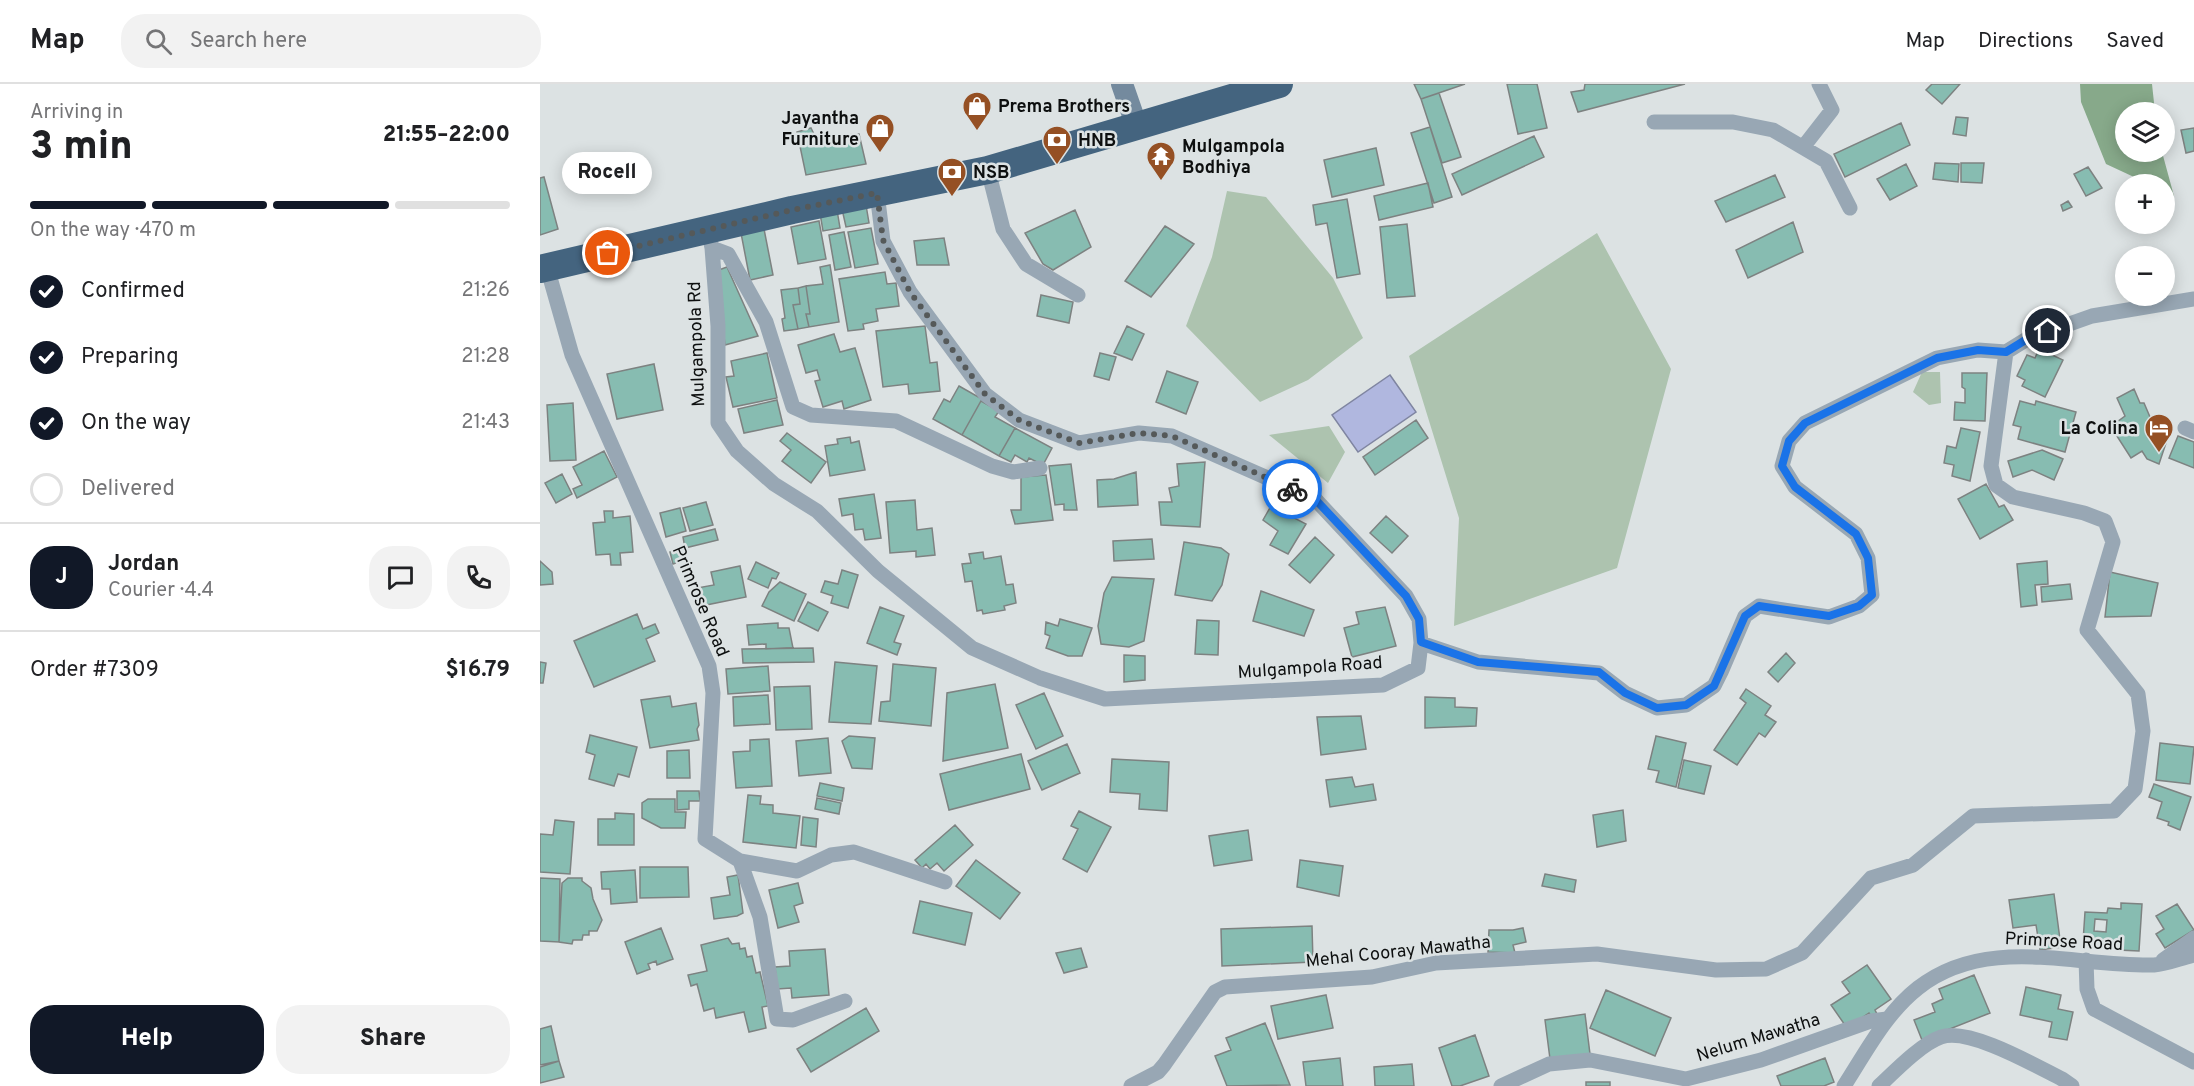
<!DOCTYPE html>
<meta charset="utf-8">
<style>
:root{--surface:#fff;--page:#f2f2f2;--text:#202124;--muted:#757577;--line:#e0e0e0;--accent:#111827}
body{margin:0;font-family:Overpass,sans-serif;background:var(--page);color:var(--text);height:100vh;display:flex;flex-direction:column;font-size:22px;white-space:nowrap}
*{box-sizing:border-box;margin:0}
p{font-size:20px;color:var(--muted)}
.icon{flex:none;width:33px;height:33px;fill:none;stroke:currentColor;stroke-width:2;stroke-linecap:round;stroke-linejoin:round}
.map{position:relative;flex:1;overflow:hidden}
.drawer{display:flex;flex-direction:column;background:var(--surface);width:540px}
.drawer>*{flex:none}
.fabs{position:absolute;left:1575px;top:18px;display:grid;gap:12px}
.fabs a{display:grid;place-items:center;width:60px;height:60px;border-radius:50%;background:var(--surface);box-shadow:0 3px 15px #0003;font-size:30px}
.pin{position:absolute;display:grid;place-items:center;width:51px;height:51px;color:#fff;margin:-26px;border:3px solid #fff;border-radius:50%;box-shadow:0 2px 6px #0007}
.courier{position:absolute;display:grid;place-items:center;width:60px;height:60px;margin:-30px;border:4px solid #1a73e8;border-radius:50%;background:#fff;color:#222;box-shadow:0 2px 8px #0007}
.bubble{position:absolute;height:42px;border-radius:21px;background:var(--surface);box-shadow:0 3px 15px #0003;font-size:20px;font-weight:800;line-height:42px;text-align:center}
.summary em{font-style:normal;font-weight:800}
.summary div{display:flex;flex-direction:column-reverse}
.summary{display:flex;align-items:center;justify-content:space-between;height:102px;padding:0 30px}
h1{font-size:39px;font-weight:800;line-height:45px}
.bar{display:grid;grid-template-columns:repeat(4,1fr);gap:9px 6px;align-content:center;height:72px;padding:0 30px}
.bar i{height:8px;border-radius:4px;background:var(--line)}
.bar .selected{background:var(--accent)}
.bar p{grid-column:span 4}
.line{display:flex;align-items:center;gap:15px;padding:0 30px;border-top:2px solid var(--line)}
.line div{flex:1}
.round{display:grid;place-items:center;flex:none;width:63px;height:63px;border-radius:24px;background:var(--page)}
ol{padding:0 30px;list-style:none}
li{display:flex;align-items:center;gap:18px;height:66px}
li p{margin-inline-start:auto}
li .icon{padding:6px;border-radius:50%;background:var(--accent);color:#fff;stroke-width:4}
li:last-child{color:var(--muted)}
li i{width:33px;height:33px;border:3px solid var(--line);border-radius:50%}
.action{display:flex;gap:12px;margin-top:auto;padding:12px 30px}
.action a{flex:1;height:69px;border-radius:24px;background:var(--accent);color:#fff;font-size:24px;font-weight:800;line-height:69px;text-align:center}
.action a+a{background:var(--page);color:var(--text)}
header{display:flex;align-items:center;gap:36px;box-sizing:border-box;height:84px;padding:0 30px;background:var(--surface);border-bottom:2px solid var(--line)}
header strong{font-size:28px}
nav{display:flex;gap:33px;margin-inline-start:auto;font-size:21px}
.search{width:420px;height:54px;background:var(--page);display:flex;align-items:center;gap:15px;box-sizing:border-box;padding:0 21px;border-radius:24px;color:var(--muted);font-size:22px}
main{display:flex;flex:1;min-height:0}
.map>svg:first-child{display:block}
</style>
<header>
<strong>Map</strong>
<div class="search"><svg class="icon" aria-label="search" viewBox="0 0 24 24"><circle cx="10" cy="10" r="6"/><path d="M15 15l6 6"/></svg>Search here</div>
<nav><a>Map</a><a>Directions</a><a>Saved</a></nav>
</header>
<main>
<section class="drawer">
<div class="summary"><div><h1>3 min</h1><p>Arriving in</p></div><em>21:55–22:00</em></div>
<div class="bar"><i class="selected"></i><i class="selected"></i><i class="selected"></i><i></i><p>On the way · 470 m</p></div>
<ol>
<li><svg class="icon" aria-label="check" viewBox="0 0 24 24"><path d="M5 12l5 5 9-10"/></svg>Confirmed<p>21:26</p></li>
<li><svg class="icon" aria-label="check" viewBox="0 0 24 24"><path d="M5 12l5 5 9-10"/></svg>Preparing<p>21:28</p></li>
<li><svg class="icon" aria-label="check" viewBox="0 0 24 24"><path d="M5 12l5 5 9-10"/></svg>On the way<p>21:43</p></li>
<li><i></i>Delivered</li>
</ol>
<div class="line" style="height:108px"><b class="round" style="background:var(--accent);color:#fff">J</b><div><b>Jordan</b><p>Courier · 4.4</p></div><a class="round"><svg class="icon" aria-label="chat" viewBox="0 0 24 24"><path d="M4 5h16v11H9l-5 4z"/></svg></a><a class="round"><svg class="icon" aria-label="phone" viewBox="0 0 24 24"><path d="M5 4h4l2 5-3 2q2 4 5 5l2-3 5 2v4C11 20 4 13 5 4z"/></svg></a></div>
<div class="line" style="height:78px"><div>Order #7309</div><b>$16.79</b></div>
<div class="action"><a>Help</a><a>Share</a></div>
</section>
<div class="map">
<svg width="1654" height="1002" viewBox="0 0 1654 1002">
<rect width="100%" height="100%" fill="#dce2e3"/>
<path fill="#adc3af" d="M687,107L726,113L793,194L823,254L768,296L720,318L646,242L672,173Z
M1057,149L1131,285L1077,484L914,542L919,434L869,272Z
M1382,288H1400L1401,319L1389,321L1373,308Z
M789,342L805,368L788,399L729,351Z"/>
<path fill="#87a98a" d="M1540,0H1612L1615,28H1586V68H1622L1634,112L1625,108L1624,100H1609L1566,80L1541,18Z"/>
<path fill="#b0b7df" stroke="#7f85a1" stroke-width="1.5" d="M850,291L876,328L818,368L792,331Z"/>
<path fill="#87bcb1" stroke="#7d8281" stroke-width="1.5" fill-rule="evenodd" d="M874,0H925L881,15Z
M967,0H997L1007,44L978,50Z
M1045,0H1145L1038,28L1031,8L1044,6Z
M1392,0H1420L1402,20L1386,6Z
M899,9L921,73L902,79L881,15Z
M1416,33L1428,34L1426,52L1413,50Z
M1361,39L1370,61L1305,93L1294,70Z
M890,43L912,113L894,119L871,49Z
M271,44L274,50L280,52L319,50L326,80L266,91L257,48Z
M1654,44V67L1646,69L1641,46Z
M994,52L1004,73L922,111L912,90Z
M836,64L844,101L792,113L784,76Z
M1395,79L1419,80L1418,98L1393,95Z
M1421,79H1444L1442,99L1421,98Z
M1366,80L1377,102L1350,116L1337,95Z
M1548,83L1562,104L1546,112L1534,90Z
M1235,91L1245,113L1186,138L1175,117Z
M4,93L18,145L0,151V94Z
M888,99L893,123L839,136L834,112Z
M807,115L820,190L797,194L787,139L776,141L773,121Z
M1528,117L1532,123L1523,127L1521,121Z
M326,121L329,139L306,143L302,125Z
M297,126L300,144L283,147L280,129Z
M535,126L551,163L513,186L503,180L485,149Z
M279,137L286,175L258,180L251,143Z
M1253,138L1263,168L1208,194L1196,166Z
M867,140L875,212L847,214L840,143Z
M625,142L654,160L611,213L585,197Z
M331,144L338,180L315,184L308,148Z
M224,145L233,191L210,196L201,149Z
M304,148L311,183L295,186L289,151Z
M404,154L409,181H377L374,157Z
M290,181L299,238L269,243L266,230H270L266,202L283,200L280,183Z
M187,183L218,252L185,261L176,187Z
M345,188L347,200L356,199L359,222L336,225L338,237L323,240L324,245L308,247L299,195Z
M266,202L270,230H266L269,243L258,245L253,221L260,220L258,204Z
M258,204L260,220L253,221L258,245L244,247L242,235L245,234L241,206Z
M501,211L533,218L529,239L497,232Z
M385,242L390,279L397,278L400,307L369,310L368,300L343,303L336,247Z
M587,242L604,250L592,276L574,269Z
M294,250L300,268L315,264L331,316L304,325L302,317L283,323L275,297L280,296L277,286L266,289L258,261Z
M1498,267L1505,271L1506,268L1523,276L1505,313L1482,302L1485,296L1477,292L1487,271L1495,274Z
M227,269L237,314L193,323L186,293L194,292L191,277Z
M560,269L576,273L569,296L554,292Z
M114,280L123,326L77,335L67,290Z
M627,287L658,298L646,330L616,318Z
M1422,289H1447L1445,337L1414,336L1415,318L1425,319V305L1422,303Z
M419,302L442,315L422,351L393,335L404,315L410,318Z
M1594,305L1600,319H1604L1616,347L1627,356L1619,380L1607,375L1602,367L1591,374L1575,349L1577,338L1585,332L1577,314Z
M237,316L243,341L204,349L198,325Z
M441,317L459,327L455,333L475,344L459,372L422,351Z
M1480,317L1495,321L1496,317L1536,328L1525,368L1478,355L1481,343L1473,341Z
M33,319L36,376L10,377L7,321Z
M876,336L888,354L835,391L823,373Z
M475,344L512,364L503,381L489,374L487,378L475,371L471,378L459,372Z
M1421,344L1440,348L1430,397L1412,392L1414,381L1404,379L1407,362L1416,364Z
M247,349L286,378L271,399L242,377L251,366L240,357Z
M1638,352L1654,358V384L1629,374Z
M310,353L311,359L319,357L325,386L290,392L285,362L298,360L297,355Z
M1502,366L1523,375L1514,396L1492,386L1473,393L1468,377Z
M64,367L77,393L37,414L33,405L42,401L33,383Z
M665,378L660,443L621,441L619,418H632L629,404L639,402L637,380Z
M531,380L537,426H524V420L515,421L509,382Z
M596,388L598,421L558,423L557,396L574,395Z
M22,390L32,410L16,419L5,399Z
M506,391L513,436L475,440L471,426H481V393Z
M1446,400L1459,423L1464,421L1473,436L1440,455L1418,415Z
M334,410L341,454L325,456L323,445L315,446L313,430L302,432L299,415Z
M375,416L377,446L392,444L395,471L376,473V467L350,469L346,418Z
M166,418L173,441L150,447L143,424Z
M731,422L766,440L748,470L730,461L738,447L723,436Z
M140,424L146,447L126,453L120,429Z
M64,427H73V434L90,432L93,468L80,469L81,481H71L70,470L56,471L53,439L65,438Z
M846,432L868,452L852,469L830,449Z
M175,445L178,456L145,464L143,453Z
M775,453L794,471L770,499L749,481Z
M612,455L614,475L574,477L573,457Z
M644,458L681,464L689,470L682,501L672,517L635,511Z
M141,465L145,476L133,480L130,468Z
M443,468L444,475L461,472L466,501L473,500L476,519L464,522L465,526L443,530L442,526L437,527L432,497L425,498L422,480L431,479L429,470Z
M0,477L12,488L13,500L0,501Z
M1507,477L1508,500L1495,501L1497,521L1481,523L1477,480Z
M216,478L239,489L236,495L232,494L228,504L208,495Z
M200,482L206,513L161,522L157,504L174,501L171,488Z
M302,486L318,491L308,524L291,519L293,512L281,508L285,497L298,500Z
M1570,488L1618,499L1611,532L1565,533Z
M572,493L614,495L604,557L589,563L561,560L558,542L564,509Z
M240,498L266,510L254,537L222,522L229,508Z
M1530,500L1532,515L1502,518L1501,503Z
M721,507L774,526L764,552L713,537Z
M268,518L288,528L278,547L258,537Z
M340,523L364,532L354,558L361,560L357,571L327,559Z
M845,523L856,562L812,573L804,544L819,540L816,528Z
M97,530L103,545L115,540L119,549L106,555L115,577L54,603L34,557Z
M520,535L552,544L542,572H528L506,564L510,552L505,550L506,538L518,542Z
M657,536L679,537L678,571L655,570Z
M238,539V544H249L253,564L226,565V560L209,561L207,541Z
M273,564L274,578L203,579L202,565Z
M1246,569L1255,579L1238,598L1228,588Z
M584,571L605,572V596L584,598Z
M0,578L6,579L3,599H0Z
M295,578L337,582L331,640L289,638Z
M353,580L396,584L391,642L339,637L341,618L350,617Z
M228,582L230,607L188,610L186,585Z
M455,600L468,664L403,677L407,609Z
M270,602L272,645L236,646L234,603Z
M1206,605L1231,622L1225,631L1236,638L1225,653L1219,649L1197,681L1174,666L1206,619L1200,614Z
M504,609L523,652L496,665L476,621Z
M228,611L230,640L194,642L193,613Z
M130,612L132,623L156,619L159,641L157,645L159,656L110,664L101,616Z
M885,613L915,614V623L937,624L936,642L885,644Z
M821,632L826,665L781,671L777,633Z
M50,651L97,663L89,693L78,690L74,702L49,695L55,671L46,668Z
M309,652L335,654L332,685L312,684L302,657Z
M1116,652L1146,659L1136,703L1116,698L1119,687L1108,685Z
M288,654L291,689L259,692L256,657Z
M229,655L232,702L196,704L193,668L210,667V656Z
M1620,659L1654,663L1650,700L1616,696Z
M527,660L540,689L502,706L488,677Z
M149,666L150,694H127V667Z
M481,670L490,705L409,726L400,690Z
M572,675L629,678L627,727L599,725L600,710L570,708Z
M1144,676L1171,682L1164,710L1138,704Z
M812,693L815,703L833,700L836,716L790,723L786,696Z
M280,699L304,704L302,717L277,712Z
M1614,700L1651,713L1640,746L1628,741L1629,738L1617,734L1622,718L1609,713Z
M137,707H159L160,717H149V725L137,726Z
M208,711L221,712L220,720L233,721V729L260,732L256,764L203,758Z
M277,714L301,719L299,730L275,725Z
M108,715H135V728H146L145,744H121L102,734V719Z
M1083,726L1086,757L1057,763L1053,731Z
M539,727L571,743L547,788L523,775L538,745L531,742Z
M75,729L94,730V761H58V735H75Z
M263,733L278,735L276,763L261,761Z
M15,736L34,738L30,790L0,788V750L13,751Z
M415,741L433,761L404,787L397,779L390,785L386,780L382,784L375,776Z
M708,746L712,776L674,782L669,752Z
M436,776L480,809L460,835L416,802Z
M760,776L803,782L799,812L757,803Z
M100,783H148L149,813L100,814Z
M95,786L97,818L71,820L70,805H62L61,788Z
M1005,790L1036,796L1034,808L1002,802Z
M198,791L203,829L197,832L174,835L171,814L190,811L187,793Z
M0,794L20,795L19,858L0,857Z
M28,794H42V797L51,804L53,815L62,836L57,847H49V851H43L42,856H33L32,860L19,858L22,799Z
M258,799L263,819L254,822L259,838L238,844L229,806Z
M1514,810L1521,863L1500,866L1496,841L1473,844L1469,816Z
M380,817L432,829L425,861L373,849Z
M1581,819L1602,820L1599,867L1578,866V860L1543,858L1545,828L1567,829L1568,824L1581,825ZM1555,835L1567,836L1566,848L1554,847Z
M1637,820L1654,846L1625,864L1616,850L1624,845L1616,832Z
M772,842L773,878L682,882L681,845Z
M121,844L133,875L117,881L116,877L108,880L110,885L97,890L85,858Z
M983,844L986,858L973,861L975,869L948,868L949,846H973Z
M188,854L192,860L199,859L200,865L205,864L207,873L212,872L216,889L220,888L228,922L222,923L226,944L209,948L204,928L176,934L174,924L164,927L157,900L151,902L148,891L167,887L161,861Z
M541,864L547,883L524,889L516,869Z
M285,865L289,911L252,914L251,904L237,905L235,883L250,882L249,867Z
M1327,881L1351,915L1335,926L1338,932L1333,935L1329,929L1307,944L1291,921L1310,909L1302,898Z
M1434,891L1450,929L1382,956L1374,936L1395,928L1392,920L1403,915L1399,905Z
M1486,903L1521,911L1518,925L1533,928L1527,956L1509,953L1512,938L1480,931Z
M1066,906L1131,934L1115,972L1050,944Z
M786,911L793,944L738,955L731,922Z
M326,924L339,947L271,988L257,965Z
M1045,930L1050,970L1010,975L1005,936Z
M725,939L750,1001L687,1002L675,972L691,966L686,954Z
M11,942L19,977L0,981V945Z
M935,951L949,992L920,1002H912L899,964Z
M800,974L803,1002H766L763,978Z
M1285,974L1294,998L1284,1002H1241L1237,992Z
M19,977L24,993L0,999V983Z
M872,980L874,1002H835L834,983Z
M1046,998H1070V1002H1046Z"/>
<g fill="none" stroke-linecap="round" stroke-linejoin="round">
<path stroke="#98a7b4" stroke-width="15" d="M1114,38H1193L1233,46L1286,77L1310,124
M1264,62L1292,26L1279,0
M448,86L463,145L486,180L538,211
M168,145L172,164L178,242V339L197,367L234,400L277,427L338,487L432,564L500,594L565,615L843,601L878,584L881,559L879,535L866,512L775,415L632,352L599,349L539,359L479,336L445,310L370,208L343,157L337,109
M172,164L188,170L226,238L253,323L271,331L356,337L452,382L473,388L500,384
M7,183L32,271L169,582L173,609L165,755L200,777L220,833L237,935L253,936L305,917
M1645,344L1654,348
M881,559L938,578L1059,589L1085,609L1117,624L1146,621L1174,602L1181,588L1205,532L1219,522L1289,533L1319,522L1332,511L1328,474L1316,450L1255,403L1242,382L1249,357L1265,339L1397,274L1438,266L1466,268
M200,777L257,787L291,771L314,768L405,798
M1546,876L1547,905L1554,925L1654,978
M1623,876L1654,854
M591,1002L618,988L624,981L675,908L685,903L832,893L896,879L1057,870L1176,886L1226,885L1262,869L1331,794L1373,781L1433,732L1574,727L1595,705L1603,647L1598,610L1547,546L1573,458L1565,437L1544,429L1473,413L1456,401L1451,382L1466,268L1487,255L1552,232L1654,215
M961,1002L1009,980L1050,976L1146,995L1221,976L1331,937L1347,935
M1304,1002C1326,968 1346,929 1378,904C1447,850 1535,883 1614,881C1627,880 1641,874 1654,871
M1339,1002C1355,987 1381,960 1401,953C1429,943 1496,982 1522,995L1532,1002"/>
<path stroke="#748a9e" stroke-width="22" d="M582,0L597,43"/>
<path stroke="#44647f" stroke-width="28" d="M0,185L252,126L448,86L739,0"/>
</g>
<g fill="none" stroke-linecap="round" stroke-linejoin="round">
<path stroke="#555959" stroke-width="6" stroke-dasharray="0 10.8" d="M68,169L252,126L337,109L343,156L370,208L445,310L479,336L539,359L599,349L632,352L752,405"/>
<path stroke="#1a73e8" stroke-width="8" d="M752,405L775,415L866,512L879,535L881,558L938,578L1059,588L1085,609L1117,624L1146,621L1174,602L1205,532L1219,522L1289,532L1319,522L1332,511L1328,474L1316,450L1255,403L1242,382L1249,357L1265,339L1397,274L1438,266L1466,268L1487,255L1508,247"/>
</g>
<defs>
<g id="shop-pin" transform="scale(1.5)"><path d="M0 17L-7.5 6A9.5 9.5 0 1 1 7.5 6Z" fill="#955024" stroke="#dce2e3"/><path d="M-5-2.5h2.3a2.7 3.5 0 0 1 5.4 0H5L5.5 6h-11ZM-1.5-2.5h3a1.5 2.3 0 0 0-3 0Z" fill="#fff"/></g>
<g id="bank-pin" transform="scale(1.5)"><path d="M0 17L-7.5 6A9.5 9.5 0 1 1 7.5 6Z" fill="#955024" stroke="#dce2e3"/><path d="M-6-4H6V4H-6ZM0-2.3a2.3 2.3 0 1 0 0 4.6a2.3 2.3 0 1 0 0-4.6Z" fill="#fff"/></g>
<g id="temple-pin" transform="scale(1.5)"><path d="M0 17L-7.5 6A9.5 9.5 0 1 1 7.5 6Z" fill="#955024" stroke="#dce2e3"/><path d="M0-6L5-2H3V0L6.5 2.5H4V6H1.5V3h-3V6H-4V2.5H-6.5L-3 0V-2H-5Z" fill="#fff"/></g>
<g id="hotel-pin" transform="scale(1.5)"><path d="M0 17L-7.5 6A9.5 9.5 0 1 1 7.5 6Z" fill="#955024" stroke="#dce2e3"/><path d="M-6-4.5h1.5V1H6V5H4.5V3h-9V5H-6ZM-4 0a1.8 1.8 0 1 1 3.6 0ZM.5 0V-2.5h3Q6-2.5 6 0Z" fill="#fff"/></g>
</defs>
<g fill-rule="evenodd">
<use href="#shop-pin" x="437" y="22"/>
<use href="#shop-pin" x="340" y="44"/>
<use href="#bank-pin" x="517" y="56"/>
<use href="#temple-pin" x="621" y="72"/>
<use href="#bank-pin" x="412" y="88"/>
<use href="#hotel-pin" x="1619" y="344"/>
</g>
<g text-anchor="middle" stroke-width="5" stroke-linejoin="round" paint-order="stroke">
<g font-size="18" font-weight="bold" fill="#0d0f0f" stroke="#dce2e3" text-anchor="start">
<text x="458" y="28">Prema Brothers</text>
<text x="319" y="40" text-anchor="end">Jayantha<tspan x="319" dy="21">Furniture</tspan></text>
<text x="538" y="62">HNB</text>
<text x="642" y="68">Mulgampola<tspan x="642" dy="21">Bodhiya</tspan></text>
<text x="433" y="94">NSB</text>
<text x="1598" y="350" text-anchor="end">La Colina</text>
</g>
<g font-size="18" fill="#0d0f0f" stroke="#dce2e3">
<text transform="translate(156 260) rotate(-92)" y="6">Mulgampola Rd</text>
<text transform="translate(161 517) rotate(67)" y="6">Primrose Road</text>
<text transform="translate(770 583) rotate(-4)" y="6">Mulgampola Road</text>
<text transform="translate(1524 857) rotate(3)" y="6">Primrose Road</text>
<text transform="translate(858 867) rotate(-6)" y="6">Mehal Cooray Mawatha</text>
<text transform="translate(1218 953) rotate(-17)" y="6">Nelum Mawatha</text>
</g>
</g>
</svg>
<div class="fabs">
<a><svg class="icon" aria-label="layers" viewBox="0 0 24 24"><path d="M12 4l9 5-9 5-9-5zM3 14l9 5 9-5"/></svg></a>
<a>+</a>
<a>−</a>
</div>
<div class="pin" style="left:68px;top:169px;background:#ea580c"><svg class="icon" aria-label="bag" viewBox="0 0 24 24"><path d="M5 8h14l-1 12H6zM9 8a3 3 0 0 1 6 0"/></svg></div>
<div class="pin" style="left:1508px;top:247px;background:#1f2937"><svg class="icon" aria-label="home" viewBox="0 0 24 24"><path d="M3 11l9-7 9 7M6 9v11h12V9"/></svg></div>
<div class="courier" style="left:752px;top:405px"><svg class="icon" aria-label="bike" viewBox="0 0 24 24"><circle cx="6" cy="16" r="4"/><circle cx="18" cy="16" r="4"/><path d="M6 16l4-8h5l3 8M10 8l3 8H6M13 5h3"/></svg></div>
<div class="bubble" style="left:22px;top:68px;width:90px">Rocell</div>
</div>
</main>
